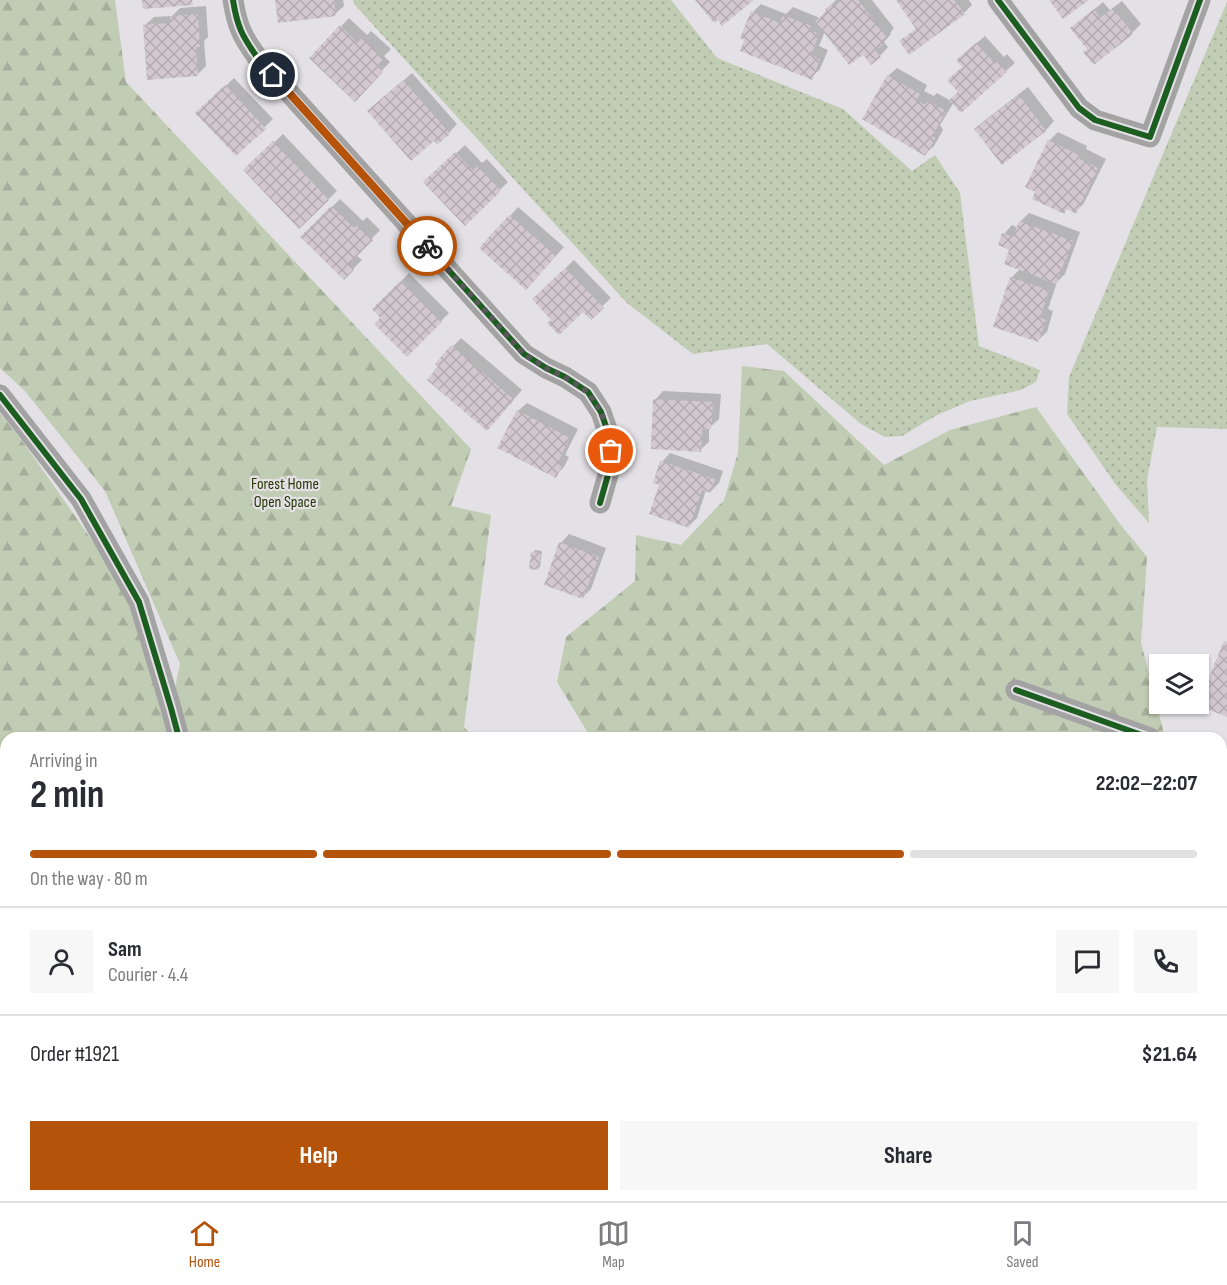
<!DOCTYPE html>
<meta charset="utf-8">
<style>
:root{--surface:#fff;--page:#f7f7f7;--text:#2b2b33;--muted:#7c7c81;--line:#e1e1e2;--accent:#b45309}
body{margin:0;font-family:"Sofia Sans Condensed",sans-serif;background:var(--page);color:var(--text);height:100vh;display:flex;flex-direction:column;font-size:22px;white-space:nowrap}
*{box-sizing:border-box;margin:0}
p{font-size:20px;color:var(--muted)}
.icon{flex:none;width:33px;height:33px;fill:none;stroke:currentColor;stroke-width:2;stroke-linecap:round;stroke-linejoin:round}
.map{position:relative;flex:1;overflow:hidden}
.panel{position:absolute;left:0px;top:732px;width:1227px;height:470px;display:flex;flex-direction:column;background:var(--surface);border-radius:18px 18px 0 0;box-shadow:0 2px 4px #0004}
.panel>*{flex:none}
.controls{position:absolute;left:1149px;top:654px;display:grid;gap:12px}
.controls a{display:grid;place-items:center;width:60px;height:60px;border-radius:0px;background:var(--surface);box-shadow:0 2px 4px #0004;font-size:30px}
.pin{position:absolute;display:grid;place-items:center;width:51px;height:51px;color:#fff;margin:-26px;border:3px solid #fff;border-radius:50%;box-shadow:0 2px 6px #0007}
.courier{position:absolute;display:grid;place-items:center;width:60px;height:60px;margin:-30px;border:4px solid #b45309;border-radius:50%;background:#fff;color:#222;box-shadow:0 2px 8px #0007}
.headline em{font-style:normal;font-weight:700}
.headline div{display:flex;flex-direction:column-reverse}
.headline{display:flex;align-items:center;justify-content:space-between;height:102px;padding:0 30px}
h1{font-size:39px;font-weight:700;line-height:45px}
.bar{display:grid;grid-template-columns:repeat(4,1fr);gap:9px 6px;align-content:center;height:72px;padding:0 30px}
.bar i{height:8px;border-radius:4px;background:var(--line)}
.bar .current{background:var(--accent)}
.bar p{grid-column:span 4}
.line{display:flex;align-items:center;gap:15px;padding:0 30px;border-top:2px solid var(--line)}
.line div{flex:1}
.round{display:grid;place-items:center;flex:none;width:63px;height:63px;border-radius:0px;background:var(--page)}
.cta{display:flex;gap:12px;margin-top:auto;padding:12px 30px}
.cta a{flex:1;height:69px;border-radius:0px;background:var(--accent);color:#fff;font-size:24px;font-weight:700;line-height:69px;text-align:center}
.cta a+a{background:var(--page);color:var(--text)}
.dock{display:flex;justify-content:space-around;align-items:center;height:84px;border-top:2px solid var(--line);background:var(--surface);font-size:16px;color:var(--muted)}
.dock a{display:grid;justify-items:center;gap:3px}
.dock .current{color:var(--accent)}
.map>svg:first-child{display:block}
</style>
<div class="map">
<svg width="1227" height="1201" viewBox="0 0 1227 1201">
<defs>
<pattern id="grass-dots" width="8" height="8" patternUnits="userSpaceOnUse" patternTransform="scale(1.5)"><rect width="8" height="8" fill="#c1ccb4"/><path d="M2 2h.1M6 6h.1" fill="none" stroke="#a5ae9a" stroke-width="1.8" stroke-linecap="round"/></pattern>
<pattern id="forest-firs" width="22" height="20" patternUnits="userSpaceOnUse" patternTransform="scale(1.5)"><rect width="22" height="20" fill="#c1ccb4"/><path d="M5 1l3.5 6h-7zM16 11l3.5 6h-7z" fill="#a5ae9a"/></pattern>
<pattern id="building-cross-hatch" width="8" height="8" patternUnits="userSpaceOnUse" patternTransform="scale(1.5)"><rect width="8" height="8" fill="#d3c8cf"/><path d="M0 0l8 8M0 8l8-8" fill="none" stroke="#b4abb1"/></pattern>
</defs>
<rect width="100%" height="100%" fill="#e3e1e5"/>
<path fill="url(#grass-dots)" d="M353,0H671L717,58L843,109L912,171L935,155L960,193L979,346L1040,370L1036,382L1021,390L970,401L937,415L902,436L885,437L861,424L767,344L693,354L627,303L354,4Z
M1227,2V429L1157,427L1147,480L1149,523L1116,485L1067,414L1069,377Z"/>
<path fill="url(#forest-firs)" d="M0,0H115L126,82L471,449L451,506L491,515L464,727L475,738H186L174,693L180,664L105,491L24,390L0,368Z
M742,366L784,371L884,465L950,430L1036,407L1120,524L1147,557L1141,642L1165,738H591L557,682L566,637L635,581L636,535L681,545L724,500L738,453Z
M0,413L23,442L89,536L133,604L171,738H6V1158L0,1152Z
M37,1196H252V1201H39Z
M285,1196H645V1201H286Z
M788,1196H1120L1118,1201H787Z"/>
<path fill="#0003" d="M276,0H343L344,6L335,14Z
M836,0H872L894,28L890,33L891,34L884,42L888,47L880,56L863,53L825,31L819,46L828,50L820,69L811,78L753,12L761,4L786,14L793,7L820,18Z
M897,0H969L972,5L964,13L901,42L917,28Z
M1122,1L1141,24L1132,33L1094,63L1089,48L1072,28L1103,2L1110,10Z
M206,6L208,37L204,41L206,66L197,75L145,25L154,17L172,16L180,8Z
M349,18L367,35L371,31L391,49L384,56L390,62L363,91L311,58Z
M985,36L1004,57L1007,54L1015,63L961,111L954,102L940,125L943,130L934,146L925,154L888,76L897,68L927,85L924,91L934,96L937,93L951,101L960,92L966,52Z
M412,73L457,124L449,133L378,103Z
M234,78L273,119L236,154L197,113Z
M1028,87L1054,121L1046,130L1002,163L976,129L984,121Z
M1058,132L1087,146L1086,149L1106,159L1084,203L1076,212L1068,208L1063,213L1037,191L1027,187L1049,141Z
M283,134L337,191L299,227L245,170Z
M465,145L482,163L487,159L508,182L465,224L426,182Z
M340,199L363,221L367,217L380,230L356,255L362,260L344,278L302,237Z
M518,207L564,247L534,280L510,216Z
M1029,213L1080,232L1065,274L1057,282L1048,309L1053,311L1047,332L1038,340L1011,278L1020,269L1004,234L1012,225L1018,228L1021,221Z
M574,260L611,298L591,317L583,310L553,320L534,299Z
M409,273L449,313L407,355L382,318L374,309Z
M461,338L522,390L495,421L437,363Z
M663,391L721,394L719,419L709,428V442L700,450L655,400Z
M527,403L578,429L565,455L569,457L564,467L555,476L518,411Z
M670,453L723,471L719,483L710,492L706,490L697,518L689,526L661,484L662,462Z
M569,534L606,548L591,589L583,597L561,543Z
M535,550L542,551L540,567L538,569L533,553Z
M0,1179H6L5,1199L9,1196H39L41,1198L38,1201H0Z
M686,1196H731L728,1201H701Z"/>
<path fill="url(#building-cross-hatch)" d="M142,0H192L193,5L143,9Z
M275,0H334L336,16L278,23Z
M695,0H754L722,26L718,20L714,23Z
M842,0H858L887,38L882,42L884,44L875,50L881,57L871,65L863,55L849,65L815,21L827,12L825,9L833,3L835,6Z
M896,0H954L965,14L909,55L899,41L916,29Z
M1049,0H1089L1063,19Z
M1113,8L1133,34L1094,65L1083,52L1087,49L1070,28L1094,9L1100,18Z
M751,11L780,23L783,15L811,26L809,30L819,34L811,55L820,59L812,80L740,51L744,40L740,38Z
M198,14L200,47H196L198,76L147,80L143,25L171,23L170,16Z
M340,25L357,43L362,38L384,59L377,66L383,72L355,102L309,58Z
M976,43L995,64L998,61L1007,72L961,113L949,100L958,92L947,80L962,67L956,60Z
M887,75L920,94L916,100L925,105L928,101L946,111L933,135L935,139L925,156L862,119Z
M403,80L450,134L437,145L434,141L411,161L367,111Z
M225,85L266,129L236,156L195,113Z
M1019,95L1046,131L1002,165L974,129Z
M1048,140L1079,155L1078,158L1098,168L1076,214L1067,209L1064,214L1032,199L1035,192L1025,187Z
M273,141L329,200L299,229L243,170Z
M455,152L473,171L477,166L501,191L465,226L423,182Z
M331,206L354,228L357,225L373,240L349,264L354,270L344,280L300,237Z
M509,215L556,256L526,290L479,248Z
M1019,221L1073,241L1056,284L1004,264L1009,250L998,245L1002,233L1013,237Z
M565,268L604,308L591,320L583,312L559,335L547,323L551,320L532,299Z
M1010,277L1049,290L1040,318L1046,320L1038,342L993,327Z
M400,281L442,322L407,357L374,324L380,318L372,309Z
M451,345L514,400L487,431L427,380L438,366L435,364Z
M653,399L713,402L711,429H702L701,452L651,449Z
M517,410L570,438L557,464L562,466L556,478L497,448Z
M660,461L715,479L711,493L702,490L689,528L649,514L659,485L653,483Z
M559,542L599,557L583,599L544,585Z
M531,552L541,553L539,570L529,569Z
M1224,641L1227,642V717L1198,705Z
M683,1196H727L724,1201H696Z"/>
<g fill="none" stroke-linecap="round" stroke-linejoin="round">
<path stroke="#a4a3a4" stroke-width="21" d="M233,0C237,26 242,36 257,57L524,354L546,368L565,377L588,392L601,412L610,438L611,464L600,503
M998,0L1079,108L1095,120L1150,137L1200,0
M0,395L81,499L139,602L171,708L179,738
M1016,690L1150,738
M1221,763L1227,766
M276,1196L277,1201"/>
<g stroke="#e4e0e6" stroke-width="10">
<path id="cycleway" d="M233,0C237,26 242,36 257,57L524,354L546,368L565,377L588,392L601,412L610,438L611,464L600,503
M998,0L1079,108L1095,120L1150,137L1200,0
M0,395L81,499L139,602L171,708L179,738
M1016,690L1150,738"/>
</g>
<use href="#cycleway" stroke="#1b5e20" stroke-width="6"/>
</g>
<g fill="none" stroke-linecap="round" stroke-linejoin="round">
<path stroke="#585759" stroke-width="6" stroke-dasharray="0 10.8" d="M427,246L524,354L546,368L565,377L588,392L601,412L610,438L611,451"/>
<path stroke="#b45309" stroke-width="8" d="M273,75L427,246"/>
</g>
<g text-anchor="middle" stroke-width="4.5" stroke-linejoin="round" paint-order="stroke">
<g font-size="16" fill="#273903" stroke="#e4e0e6">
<text x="285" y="489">Forest Home<tspan x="285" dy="18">Open Space</tspan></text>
</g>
</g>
</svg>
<div class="controls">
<a><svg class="icon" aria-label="layers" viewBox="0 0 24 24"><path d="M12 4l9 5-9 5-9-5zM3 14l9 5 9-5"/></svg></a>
</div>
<div class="pin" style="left:611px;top:451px;background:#ea580c"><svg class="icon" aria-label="bag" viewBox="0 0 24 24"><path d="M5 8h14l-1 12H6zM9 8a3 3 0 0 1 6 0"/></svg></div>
<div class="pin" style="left:273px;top:75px;background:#1f2937"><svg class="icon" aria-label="home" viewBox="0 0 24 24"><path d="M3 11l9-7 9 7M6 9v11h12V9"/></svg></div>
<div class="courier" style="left:427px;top:246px"><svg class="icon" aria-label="bike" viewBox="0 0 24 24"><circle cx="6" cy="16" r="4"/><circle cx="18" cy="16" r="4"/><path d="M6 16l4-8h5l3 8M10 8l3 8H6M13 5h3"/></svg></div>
<section class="panel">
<div class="headline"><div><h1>2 min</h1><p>Arriving in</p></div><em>22:02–22:07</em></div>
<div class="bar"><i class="current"></i><i class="current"></i><i class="current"></i><i></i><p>On the way · 80 m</p></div>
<div class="line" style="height:108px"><a class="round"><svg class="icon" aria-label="person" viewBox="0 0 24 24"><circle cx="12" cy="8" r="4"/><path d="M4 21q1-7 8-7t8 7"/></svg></a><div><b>Sam</b><p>Courier · 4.4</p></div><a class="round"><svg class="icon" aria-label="chat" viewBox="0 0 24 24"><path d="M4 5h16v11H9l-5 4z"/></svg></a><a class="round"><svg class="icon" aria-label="phone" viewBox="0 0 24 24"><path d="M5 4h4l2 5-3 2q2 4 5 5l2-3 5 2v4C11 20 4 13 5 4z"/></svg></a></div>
<div class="line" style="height:78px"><div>Order #1921</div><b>$21.64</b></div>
<div class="cta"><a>Help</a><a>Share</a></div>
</section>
</div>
<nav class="dock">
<a class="current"><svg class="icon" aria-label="home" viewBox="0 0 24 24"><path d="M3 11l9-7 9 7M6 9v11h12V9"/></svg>Home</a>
<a><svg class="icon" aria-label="map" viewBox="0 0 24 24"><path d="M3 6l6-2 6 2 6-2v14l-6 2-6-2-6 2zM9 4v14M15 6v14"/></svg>Map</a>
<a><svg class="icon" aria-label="saved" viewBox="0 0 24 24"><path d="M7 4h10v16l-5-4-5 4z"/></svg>Saved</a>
</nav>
